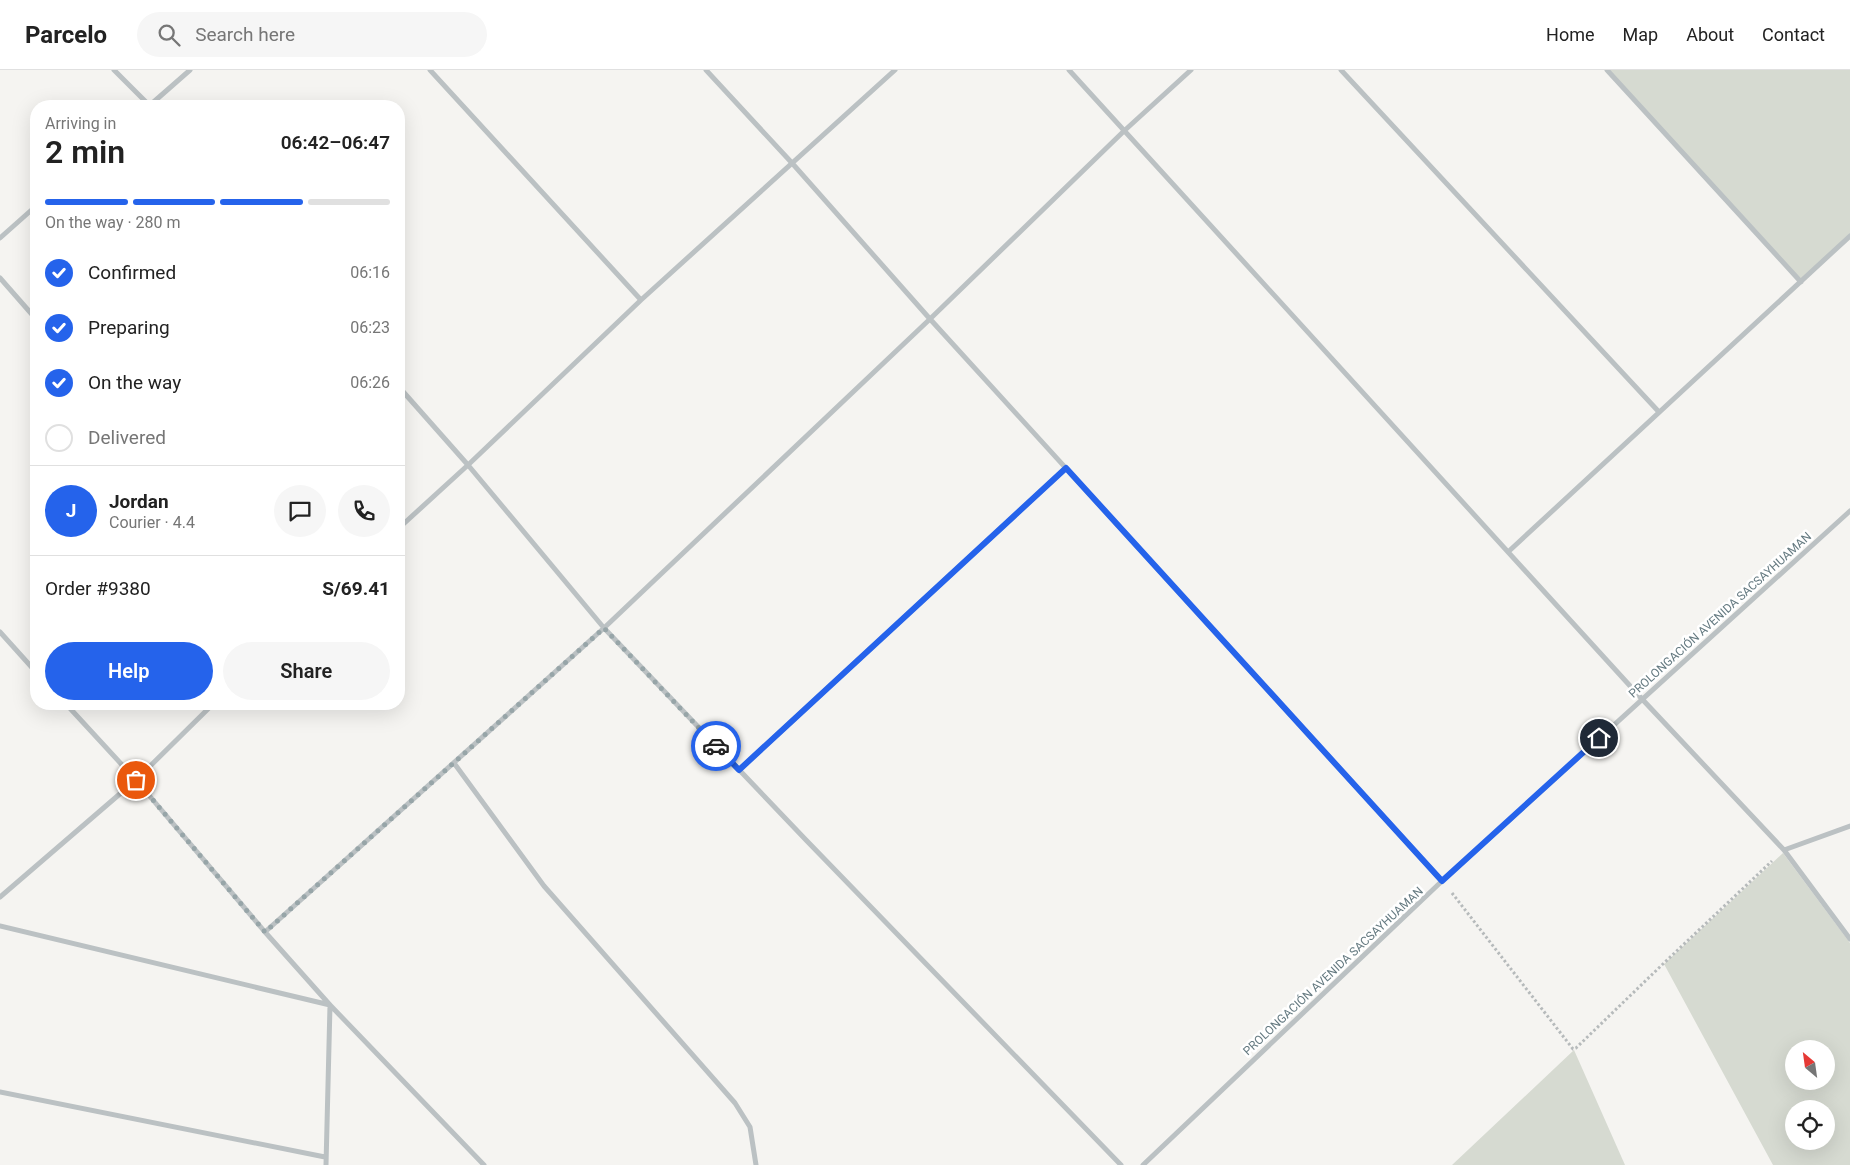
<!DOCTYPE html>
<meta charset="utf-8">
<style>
:root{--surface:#fff;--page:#f6f6f6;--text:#222;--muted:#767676;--line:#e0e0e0;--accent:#2563eb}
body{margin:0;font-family:Roboto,sans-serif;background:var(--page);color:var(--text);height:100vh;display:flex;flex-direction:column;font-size:19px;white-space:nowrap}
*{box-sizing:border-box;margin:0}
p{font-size:16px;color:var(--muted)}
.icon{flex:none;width:28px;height:28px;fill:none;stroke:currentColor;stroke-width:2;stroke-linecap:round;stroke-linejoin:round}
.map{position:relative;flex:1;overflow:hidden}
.panel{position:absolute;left:30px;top:30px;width:375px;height:610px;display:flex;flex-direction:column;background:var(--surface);border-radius:20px;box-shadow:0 5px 20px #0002}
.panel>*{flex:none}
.needle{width:32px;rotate:331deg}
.controls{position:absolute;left:1785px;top:970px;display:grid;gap:10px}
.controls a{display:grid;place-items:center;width:50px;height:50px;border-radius:50%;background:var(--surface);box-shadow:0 5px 20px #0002;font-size:25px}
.pin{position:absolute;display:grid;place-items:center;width:42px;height:42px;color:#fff;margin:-21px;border:2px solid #fff;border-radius:50%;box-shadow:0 1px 5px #0007}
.courier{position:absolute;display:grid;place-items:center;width:50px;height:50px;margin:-25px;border:4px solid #2563eb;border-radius:50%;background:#fff;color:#222;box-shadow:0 1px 6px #0007}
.overview em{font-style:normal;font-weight:600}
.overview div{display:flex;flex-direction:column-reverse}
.overview{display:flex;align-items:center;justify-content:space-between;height:85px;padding:0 15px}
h1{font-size:32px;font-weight:600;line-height:38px}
.bar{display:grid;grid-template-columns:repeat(4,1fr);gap:8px 5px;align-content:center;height:60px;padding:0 15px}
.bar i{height:6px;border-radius:4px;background:var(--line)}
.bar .selected{background:var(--accent)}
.bar p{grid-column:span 4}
.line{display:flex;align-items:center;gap:12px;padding:0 15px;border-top:1px solid var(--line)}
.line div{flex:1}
.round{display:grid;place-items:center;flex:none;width:52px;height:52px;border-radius:26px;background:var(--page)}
ol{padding:0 15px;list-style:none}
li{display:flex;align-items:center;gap:15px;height:55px}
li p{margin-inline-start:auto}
li .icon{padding:5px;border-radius:50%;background:var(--accent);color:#fff;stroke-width:4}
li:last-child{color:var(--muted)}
li i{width:28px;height:28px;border:2px solid var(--line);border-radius:50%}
.button{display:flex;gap:10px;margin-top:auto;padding:10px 15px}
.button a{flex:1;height:58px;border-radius:30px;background:var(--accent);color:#fff;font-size:20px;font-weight:600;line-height:58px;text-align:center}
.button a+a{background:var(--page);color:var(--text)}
header{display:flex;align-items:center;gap:30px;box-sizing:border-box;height:70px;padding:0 25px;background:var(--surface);border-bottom:1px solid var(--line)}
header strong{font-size:24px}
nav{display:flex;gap:28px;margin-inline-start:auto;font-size:18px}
.search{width:350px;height:45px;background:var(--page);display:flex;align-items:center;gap:12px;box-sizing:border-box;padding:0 18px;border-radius:28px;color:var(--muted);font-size:19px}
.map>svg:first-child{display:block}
</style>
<header>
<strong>Parcelo</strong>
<div class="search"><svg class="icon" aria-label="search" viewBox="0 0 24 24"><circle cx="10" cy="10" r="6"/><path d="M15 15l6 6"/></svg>Search here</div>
<nav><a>Home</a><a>Map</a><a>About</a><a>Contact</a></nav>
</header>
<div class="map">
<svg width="1850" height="1095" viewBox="0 0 1850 1095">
<rect width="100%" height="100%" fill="#f5f4f1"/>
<path fill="#d6dad1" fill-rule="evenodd" d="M1607,0H1850V166L1801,212Z
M1783,783L1850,873V1095H1773L1664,894ZM1794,979H1826V1011H1794ZM1794,1039H1826V1071H1794Z
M1574,980L1625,1095H1452Z"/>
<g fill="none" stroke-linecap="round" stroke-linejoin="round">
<path stroke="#b6babb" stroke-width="3" stroke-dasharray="2.5 2.5" stroke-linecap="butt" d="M1452,823L1573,979L1576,978L1665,892L1772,791"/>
<path stroke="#bbc1c3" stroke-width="5" d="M114,0L150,36
M430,0L641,230
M706,0L792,93L930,249L1442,811
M1069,0L1642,629L1784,780L1850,869
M1341,0L1659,342
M1607,0L1801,212
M149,36L190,0
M0,168L36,136
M0,208L36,249
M399,317L468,395L604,558L806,770L1121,1095
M399,458L468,395L641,230L895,0
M1508,482L1850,166
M0,562L36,602
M66,634L136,710L265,862L330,935L484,1095
M454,693L544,816L735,1033L750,1057L756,1095
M739,700L1066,398
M1784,780L1850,756
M0,827L136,710L213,634
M0,856L330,935L326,1095
M265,862L604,558L930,249L1124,61L1191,0
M0,1022L325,1087
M1143,1095L1442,811L1850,441"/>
</g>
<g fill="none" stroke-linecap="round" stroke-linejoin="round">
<path stroke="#97a5a8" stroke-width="5" stroke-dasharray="0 9" d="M136,710L265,862L604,558L716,676"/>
<path stroke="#2563eb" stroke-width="6" d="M716,676L739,700L1066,398L1442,811L1599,668"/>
</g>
<g text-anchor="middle" stroke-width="5" stroke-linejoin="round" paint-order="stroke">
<g font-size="12" fill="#657a81" stroke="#fff">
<text transform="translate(1720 545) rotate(-42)" y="4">PROLONGACIÓN AVENIDA SACSAYHUAMAN</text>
<text transform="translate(1333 901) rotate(-43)" y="4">PROLONGACIÓN AVENIDA SACSAYHUAMAN</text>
</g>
</g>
</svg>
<div class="controls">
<a><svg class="needle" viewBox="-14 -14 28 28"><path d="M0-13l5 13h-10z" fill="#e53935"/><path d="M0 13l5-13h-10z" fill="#767676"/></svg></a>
<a><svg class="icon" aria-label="locate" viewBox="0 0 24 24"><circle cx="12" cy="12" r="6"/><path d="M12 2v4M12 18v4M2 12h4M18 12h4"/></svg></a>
</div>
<div class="pin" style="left:136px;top:710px;background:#ea580c"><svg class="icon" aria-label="bag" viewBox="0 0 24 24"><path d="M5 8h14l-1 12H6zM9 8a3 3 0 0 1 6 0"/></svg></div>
<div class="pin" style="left:1599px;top:668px;background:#1f2937"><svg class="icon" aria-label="home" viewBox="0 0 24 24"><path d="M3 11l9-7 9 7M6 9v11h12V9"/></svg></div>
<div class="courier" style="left:716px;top:676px"><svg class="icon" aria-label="car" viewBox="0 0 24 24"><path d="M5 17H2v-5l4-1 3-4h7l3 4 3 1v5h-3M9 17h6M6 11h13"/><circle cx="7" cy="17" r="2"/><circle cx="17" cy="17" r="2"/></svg></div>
<section class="panel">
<div class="overview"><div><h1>2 min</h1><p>Arriving in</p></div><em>06:42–06:47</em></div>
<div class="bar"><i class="selected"></i><i class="selected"></i><i class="selected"></i><i></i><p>On the way · 280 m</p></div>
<ol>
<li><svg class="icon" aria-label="check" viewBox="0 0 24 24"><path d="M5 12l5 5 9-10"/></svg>Confirmed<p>06:16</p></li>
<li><svg class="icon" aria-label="check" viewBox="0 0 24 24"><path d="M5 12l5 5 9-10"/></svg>Preparing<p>06:23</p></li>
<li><svg class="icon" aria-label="check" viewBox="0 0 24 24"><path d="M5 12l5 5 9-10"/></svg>On the way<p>06:26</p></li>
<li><i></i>Delivered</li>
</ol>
<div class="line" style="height:90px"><b class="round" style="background:var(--accent);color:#fff">J</b><div><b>Jordan</b><p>Courier · 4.4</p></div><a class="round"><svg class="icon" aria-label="chat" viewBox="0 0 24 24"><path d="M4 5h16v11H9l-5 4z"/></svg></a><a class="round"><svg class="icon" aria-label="phone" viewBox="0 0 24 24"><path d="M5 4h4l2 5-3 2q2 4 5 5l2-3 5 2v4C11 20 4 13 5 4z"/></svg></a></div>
<div class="line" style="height:65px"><div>Order #9380</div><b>S/69.41</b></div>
<div class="button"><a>Help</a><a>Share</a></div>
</section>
</div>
